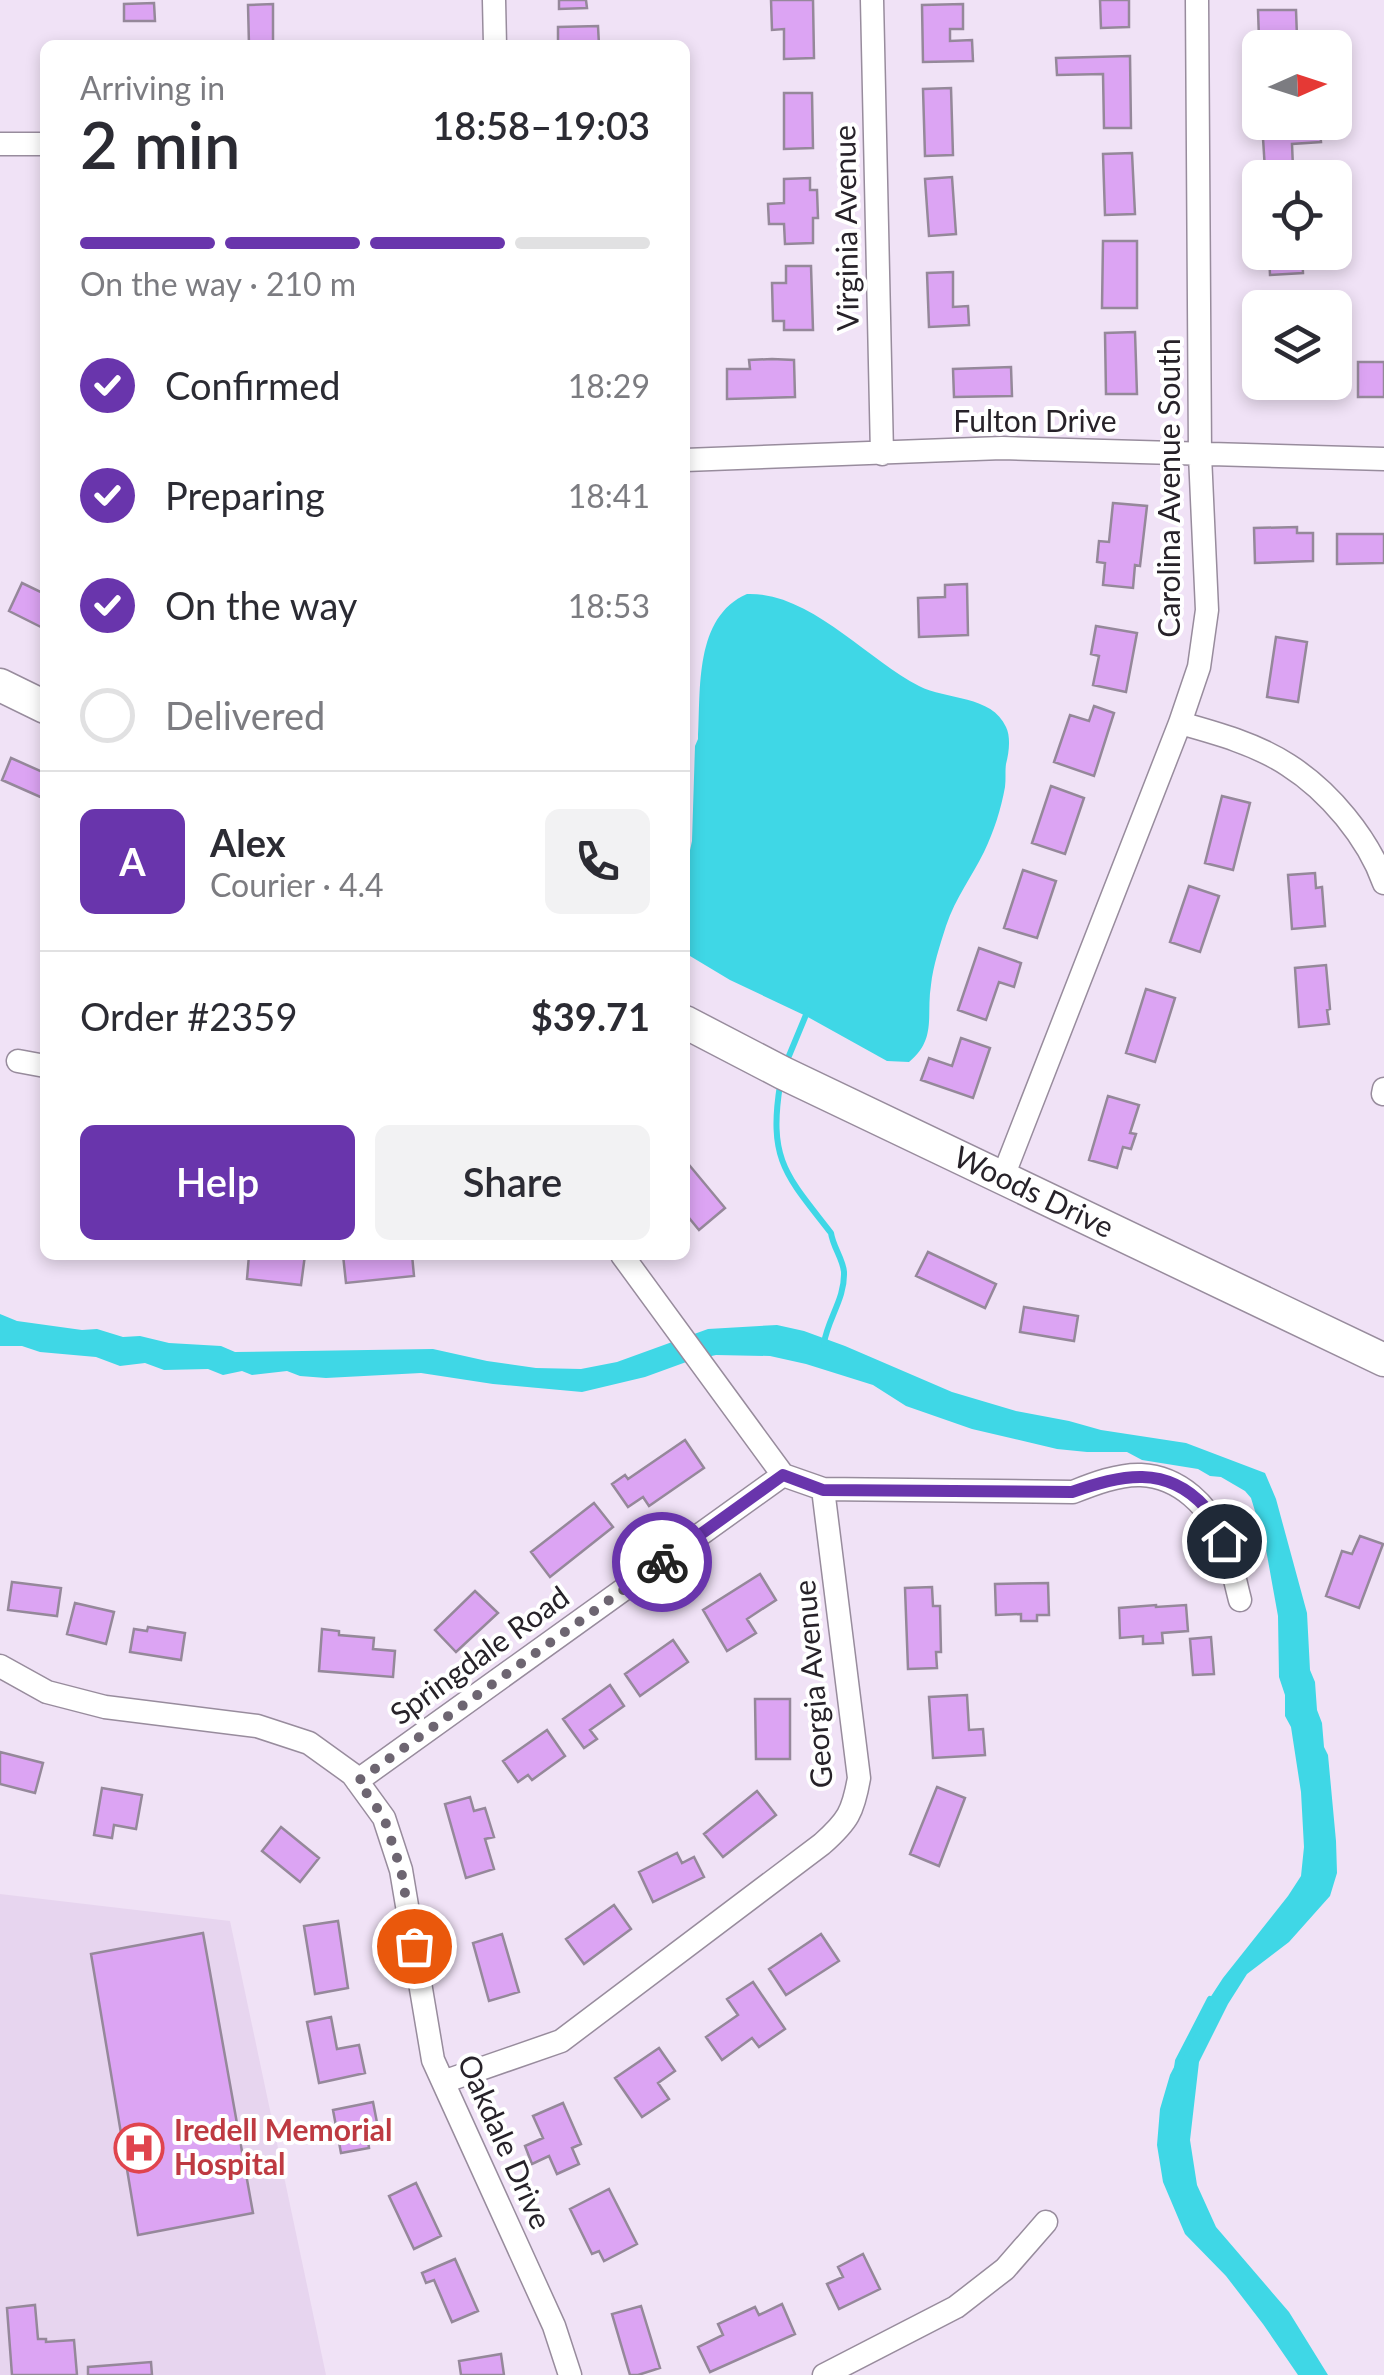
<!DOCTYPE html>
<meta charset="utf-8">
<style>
:root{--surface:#fff;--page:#f2f2f3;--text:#2b2b33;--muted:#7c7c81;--line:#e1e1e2;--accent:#6935ac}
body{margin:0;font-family:Lato,sans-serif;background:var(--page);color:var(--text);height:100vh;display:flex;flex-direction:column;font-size:38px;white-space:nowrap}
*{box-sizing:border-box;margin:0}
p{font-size:32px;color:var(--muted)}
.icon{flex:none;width:55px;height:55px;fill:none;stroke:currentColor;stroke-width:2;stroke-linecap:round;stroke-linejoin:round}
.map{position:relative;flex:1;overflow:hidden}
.side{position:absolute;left:40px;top:40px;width:650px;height:1220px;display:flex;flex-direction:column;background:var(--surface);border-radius:15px;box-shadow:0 5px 15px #0003}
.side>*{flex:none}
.needle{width:65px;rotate:87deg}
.tools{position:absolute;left:1242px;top:30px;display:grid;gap:20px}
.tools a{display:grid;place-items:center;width:110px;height:110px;border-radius:15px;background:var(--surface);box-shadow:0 5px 15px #0003;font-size:50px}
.pin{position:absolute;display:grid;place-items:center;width:85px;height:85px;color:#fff;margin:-42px;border:5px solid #fff;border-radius:50%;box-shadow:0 2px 10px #0007}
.courier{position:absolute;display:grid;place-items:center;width:100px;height:100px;margin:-50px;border:8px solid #6935ac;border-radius:50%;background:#fff;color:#222;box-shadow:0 2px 12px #0007}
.summary em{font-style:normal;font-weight:600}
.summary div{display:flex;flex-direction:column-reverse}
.summary{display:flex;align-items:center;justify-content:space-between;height:170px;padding:0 40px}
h1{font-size:65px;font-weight:600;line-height:75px}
.bar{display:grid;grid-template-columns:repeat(4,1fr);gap:15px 10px;align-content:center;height:120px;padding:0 40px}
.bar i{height:12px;border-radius:8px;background:var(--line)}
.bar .current{background:var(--accent)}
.bar p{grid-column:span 4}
.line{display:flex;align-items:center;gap:25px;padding:0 40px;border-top:2px solid var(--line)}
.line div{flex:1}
.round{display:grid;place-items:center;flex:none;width:105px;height:105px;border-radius:15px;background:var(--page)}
ol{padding:0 40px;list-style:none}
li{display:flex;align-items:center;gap:30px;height:110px}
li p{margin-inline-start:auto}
li .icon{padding:10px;border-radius:50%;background:var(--accent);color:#fff;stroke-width:4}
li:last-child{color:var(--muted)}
li i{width:55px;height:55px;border:5px solid var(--line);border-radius:50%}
.action{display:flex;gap:20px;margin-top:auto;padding:20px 40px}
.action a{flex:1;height:115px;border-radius:15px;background:var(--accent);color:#fff;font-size:40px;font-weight:600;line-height:115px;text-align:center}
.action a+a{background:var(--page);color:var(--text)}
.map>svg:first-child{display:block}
</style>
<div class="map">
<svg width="1384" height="2375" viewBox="0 0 1384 2375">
<rect width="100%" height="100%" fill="#f0e2f6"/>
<path fill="#e7d5ef" d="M0,1894L230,1921L326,2375H0Z"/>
<path fill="#3fd7e6" d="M747,594C810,592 866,659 919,686C946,700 992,695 1006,727C1011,737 1009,753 1006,764C1005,771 1006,779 1005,787C1001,809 994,831 984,852C971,878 956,897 946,926C940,945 933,966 931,985C926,1016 937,1039 909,1062L887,1061L806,1016L730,980L685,953V873L692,841L695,746L698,739C701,689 694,617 747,594Z
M0,1314L17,1321L82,1330L97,1329L123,1337L140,1336L169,1343L221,1346L235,1352L433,1349L487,1361L536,1368L581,1369L617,1362L708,1329L777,1325L804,1331L845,1346L952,1392L1016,1411L1069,1421L1101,1430L1186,1443L1265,1473L1276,1499L1307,1613L1310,1670L1315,1682L1317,1710L1322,1723L1324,1747L1328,1755L1336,1841L1337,1873L1330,1896L1289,1942L1247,1974L1228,2004L1199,2062L1190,2140L1197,2185L1216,2227L1289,2312L1328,2375H1298L1263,2324L1226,2276L1185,2234L1163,2182L1157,2145L1160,2109L1170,2075L1206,2004L1223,1978L1288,1896L1301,1876L1304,1847L1301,1792L1291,1727L1285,1716V1695L1279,1677L1278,1616L1265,1544L1251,1498L1245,1491L1221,1477L1210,1476L1198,1469L1142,1460L1127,1452H1087L1057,1449L972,1429L906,1406L873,1385L806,1364L770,1356L716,1355L689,1361L645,1377L582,1392L493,1384L421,1373L326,1378L300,1376L287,1371L252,1375L242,1371L223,1375L208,1369L164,1370L145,1363L120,1366L96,1357L40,1352L22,1346H0Z"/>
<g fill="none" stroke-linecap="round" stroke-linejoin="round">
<path stroke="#3fd7e6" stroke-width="6" d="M786,1063L808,1010
M780,1085C768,1161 787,1176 831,1233C833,1247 843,1259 844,1272C845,1299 828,1318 824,1343
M1177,2068L1178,2061L1210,1999"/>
</g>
<path fill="#dca4f3" stroke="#95889a" stroke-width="2.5" d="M559,0H586L587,8L559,9Z
M771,0H813L814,58L784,59V29L772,30Z
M1100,0H1129V27L1101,28Z
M154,3L155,21H124V4Z
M273,4V45H249L248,5Z
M963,4V29H950V41L972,40L973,61L923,62L922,5Z
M1258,10H1296L1297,37H1286V48H1260V68Z
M598,26L599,45H558V27Z
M1130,56L1131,128H1104L1103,74L1057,75L1056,58Z
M951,88L953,155L925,156L923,89Z
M784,93H812L813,148L784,149Z
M1262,122H1319L1321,142L1292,144L1293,168L1265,170Z
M1132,153L1135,214L1105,215L1103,154Z
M952,177L956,234L929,236L925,179Z
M810,178V190H817L818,218H813V243L785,244L784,224H769L768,204L784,203V179Z
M1103,241H1137V308H1102Z
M1269,252H1302L1303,273L1270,275Z
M786,266H811L813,330H784V321H773L772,283H786Z
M953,272V307L968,306L969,325L929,327L927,273Z
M1135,332L1137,394H1106L1105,333Z
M772,359L794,360L795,397L727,399V369H750L749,360Z
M1358,362H1384V397H1358Z
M1011,367L1012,396L954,397L953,369Z
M1267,382H1328V394L1267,396Z
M1113,503L1147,506L1140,566L1135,565L1133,588L1103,585L1105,563L1097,562L1099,541L1109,542Z
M1297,527V533H1313V561L1255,563L1254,528Z
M1337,534H1384V563L1337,564Z
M22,583L45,594V629L9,611Z
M967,584L968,635L919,637L918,598L945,597V585Z
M1096,626L1137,633L1126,692L1093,685L1099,656L1091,654Z
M1276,637L1307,642L1298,702L1267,697Z
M1094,706L1114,713L1094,776L1054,762L1070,715L1089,721Z
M11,758L45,773V799L2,780Z
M1051,786L1084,798L1065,854L1032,843Z
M1222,796L1250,803L1233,870L1205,863Z
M1023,870L1056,881L1037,938L1004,928Z
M1315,873L1316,888L1322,887L1325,926L1292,929L1288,875Z
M1189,886L1219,896L1200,952L1170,942Z
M979,948L1021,963L1014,987L999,982L986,1020L958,1010Z
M1326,965L1330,1009L1327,1010L1329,1024L1299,1027L1295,968Z
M1146,989L1175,998L1155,1062L1126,1053Z
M961,1038L990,1048L973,1098L921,1080L929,1058L952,1066Z
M1108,1096L1139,1105L1130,1133L1136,1134L1131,1149L1123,1147L1117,1168L1089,1160Z
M685,1160L725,1208L699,1230L685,1213Z
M928,1252L996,1284L985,1308L916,1276Z
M249,1255H305L301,1285L247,1279Z
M343,1255H412L414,1276L346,1283Z
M1024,1307L1078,1316L1074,1341L1020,1332Z
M685,1440L704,1468L649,1506L643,1497L628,1507L612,1484L625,1475L628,1479Z
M594,1503L613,1527L550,1577L531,1552Z
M1360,1536L1383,1544L1359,1608L1326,1596L1342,1551L1352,1554Z
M760,1574L776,1600L747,1619L756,1633L727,1651L703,1610Z
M12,1582L61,1588L57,1616L8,1610Z
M1048,1583L1049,1615H1037V1621H1021V1614L996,1615L995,1584Z
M932,1587L933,1606H940L941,1652H936L937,1668L908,1669L905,1588Z
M475,1591L498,1613L456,1652L435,1630Z
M75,1603L114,1612L106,1644L67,1634Z
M1156,1605V1607L1186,1605L1188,1631L1162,1633L1163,1643L1143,1644V1636L1120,1638L1119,1608Z
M148,1627L185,1633L181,1660L130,1652L134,1629L147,1631Z
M322,1629L339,1631V1635L374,1638L373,1649L395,1651L393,1677L319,1671Z
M1211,1637L1214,1674L1193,1675L1190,1639Z
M673,1640L688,1662L640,1696L625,1674Z
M610,1685L624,1706L590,1730L597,1739L584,1748L563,1719Z
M967,1695L969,1730L983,1729L985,1755L933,1758L929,1697Z
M755,1699H790V1759H756Z
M547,1730L565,1756L532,1780L528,1775L518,1782L503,1761Z
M0,1752L43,1763L35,1793L0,1784Z
M937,1787L965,1798L939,1866L910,1854Z
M102,1788L142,1795L136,1829L114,1825L112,1838L94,1835Z
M757,1791L776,1815L723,1857L704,1834Z
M470,1797L474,1811L485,1808L494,1837L485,1839L494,1869L466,1878L445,1804Z
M281,1827L319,1858L300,1882L262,1851Z
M677,1853L682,1863L694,1857L704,1877L653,1902L639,1872Z
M614,1905L631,1929L584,1964L566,1939Z
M338,1921L348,1988L315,1994L304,1926Z
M203,1933L253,2213L138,2235L91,1954Z
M502,1934L519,1992L489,2001L473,1943Z
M821,1934L839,1961L786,1995L769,1969Z
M753,1982L785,2029L759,2047L752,2038L722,2060L706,2037L738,2015L727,1999Z
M331,2017L337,2049L359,2045L365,2073L319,2083L307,2022Z
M659,2048L675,2071L658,2083L669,2099L642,2117L615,2078Z
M373,2102L380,2138L368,2140L369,2148L341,2153L333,2110Z
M563,2103L581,2144L572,2148L579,2164L557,2174L549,2156L532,2164L525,2146L543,2138L533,2116Z
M416,2183L441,2236L414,2249L389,2196Z
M609,2189L637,2244L604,2261L599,2251L592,2254L570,2209Z
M863,2254L880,2289L839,2309L827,2284L843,2277L838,2267Z
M455,2259L478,2311L452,2322L434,2280L426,2283L422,2273Z
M782,2304L795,2334L710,2372L698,2347L723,2335L718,2324L755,2307L759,2315Z
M35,2305L38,2339H46V2342L74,2340L77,2375H12L7,2308Z
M641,2306L660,2368L638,2375H630L612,2314Z
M501,2354L504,2375H461L459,2361Z
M151,2362L152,2375H88V2367Z"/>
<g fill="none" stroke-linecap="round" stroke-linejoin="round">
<g stroke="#988c9d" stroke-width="25">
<path id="street" d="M494,0L495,45
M872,0L882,454
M0,144H45
M685,460L1002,448L1384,459
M1180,723C1216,733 1256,744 1288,765C1329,791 1368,838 1384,883
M18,1061L45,1066
M1383,1094L1384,1089
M1002,1179L1180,723L1199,667L1207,610L1200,455L1197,0
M823,1489L1073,1492C1093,1484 1119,1474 1141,1475C1180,1477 1209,1506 1223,1540C1231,1559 1235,1581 1240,1600
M0,1666L47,1692L105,1707L257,1726L309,1743L352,1774L384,1818L401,1870L433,2060L554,2326L570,2375
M357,1781L783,1475
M443,2082L561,2041L822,1844C848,1821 853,1812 859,1778L823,1489L783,1475L622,1255
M824,2375L956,2307L1005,2269L1046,2222"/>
</g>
<g stroke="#988c9d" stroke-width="35">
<g id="secondary">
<path d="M0,685L45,707"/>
<path id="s1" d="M685,1022L783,1073L1384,1360"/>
</g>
</g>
<use href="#street" stroke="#fff" stroke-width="22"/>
<use href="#secondary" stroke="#fff" stroke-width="32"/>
</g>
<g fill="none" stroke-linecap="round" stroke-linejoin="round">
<path stroke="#6d6571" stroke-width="10" stroke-dasharray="0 18" d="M414,1946L401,1870L384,1818L358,1781L662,1562"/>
<path stroke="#6935ac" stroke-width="12" d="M662,1562L783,1475L823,1490L1072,1492C1121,1475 1166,1464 1205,1507C1213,1516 1218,1530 1224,1541"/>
</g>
<defs>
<g id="hospital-ring" transform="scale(2.5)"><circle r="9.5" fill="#fff" stroke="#e0444e" stroke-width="1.5"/><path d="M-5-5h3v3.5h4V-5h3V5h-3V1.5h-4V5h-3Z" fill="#e0444e"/></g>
</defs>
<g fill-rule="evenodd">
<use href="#hospital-ring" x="139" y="2148"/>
</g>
<g text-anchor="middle" stroke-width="8" stroke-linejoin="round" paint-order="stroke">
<g font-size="30" fill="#272229" stroke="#fff">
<text transform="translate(847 228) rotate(-91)" y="10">Virginia Avenue</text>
<text x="1035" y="432">Fulton Drive</text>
<text transform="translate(1170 488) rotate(-90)" y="10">Carolina Avenue South</text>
<text dy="10" stroke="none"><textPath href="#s1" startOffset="388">Woods Drive</textPath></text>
<text transform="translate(480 1656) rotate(-36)" y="10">Springdale Road</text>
<text transform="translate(814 1684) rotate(-95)" y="10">Georgia Avenue</text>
<text transform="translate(504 2142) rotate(66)" y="10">Oakdale Drive</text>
</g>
<g font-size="30" font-weight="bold" fill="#be3a42" stroke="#fff" text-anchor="start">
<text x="174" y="2141">Iredell Memorial<tspan x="174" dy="34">Hospital</tspan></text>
</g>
</g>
</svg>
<div class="tools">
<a><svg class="needle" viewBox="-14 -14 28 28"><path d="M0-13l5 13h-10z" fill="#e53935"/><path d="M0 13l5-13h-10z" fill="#7c7c81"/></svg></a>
<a><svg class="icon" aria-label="locate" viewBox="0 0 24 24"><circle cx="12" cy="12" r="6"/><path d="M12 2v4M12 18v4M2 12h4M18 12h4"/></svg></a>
<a><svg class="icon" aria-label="layers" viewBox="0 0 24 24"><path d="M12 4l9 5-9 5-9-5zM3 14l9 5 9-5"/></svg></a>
</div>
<div class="pin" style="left:414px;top:1946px;background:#ea580c"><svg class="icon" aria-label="bag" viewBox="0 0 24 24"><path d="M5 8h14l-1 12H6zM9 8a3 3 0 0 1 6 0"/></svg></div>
<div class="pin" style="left:1224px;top:1541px;background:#1f2937"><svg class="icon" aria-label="home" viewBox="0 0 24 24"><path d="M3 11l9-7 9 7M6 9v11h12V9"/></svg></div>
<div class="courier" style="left:662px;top:1562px"><svg class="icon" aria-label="bike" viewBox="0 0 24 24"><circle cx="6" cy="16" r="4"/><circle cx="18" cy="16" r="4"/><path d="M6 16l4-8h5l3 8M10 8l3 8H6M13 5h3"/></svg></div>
<section class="side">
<div class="summary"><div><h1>2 min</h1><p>Arriving in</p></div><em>18:58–19:03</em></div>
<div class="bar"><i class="current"></i><i class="current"></i><i class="current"></i><i></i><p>On the way · 210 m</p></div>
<ol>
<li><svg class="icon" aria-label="check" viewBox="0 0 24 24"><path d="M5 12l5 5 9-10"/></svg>Confirmed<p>18:29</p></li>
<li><svg class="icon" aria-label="check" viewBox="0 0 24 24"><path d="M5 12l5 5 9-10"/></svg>Preparing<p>18:41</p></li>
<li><svg class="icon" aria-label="check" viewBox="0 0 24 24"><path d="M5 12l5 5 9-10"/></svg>On the way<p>18:53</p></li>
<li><i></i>Delivered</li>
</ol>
<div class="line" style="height:180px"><b class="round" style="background:var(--accent);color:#fff">A</b><div><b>Alex</b><p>Courier · 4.4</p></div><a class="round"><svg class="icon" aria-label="phone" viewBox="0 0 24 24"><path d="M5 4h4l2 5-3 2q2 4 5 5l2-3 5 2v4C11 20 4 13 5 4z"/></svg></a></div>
<div class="line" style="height:130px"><div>Order #2359</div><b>$39.71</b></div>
<div class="action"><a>Help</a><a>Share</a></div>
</section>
</div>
